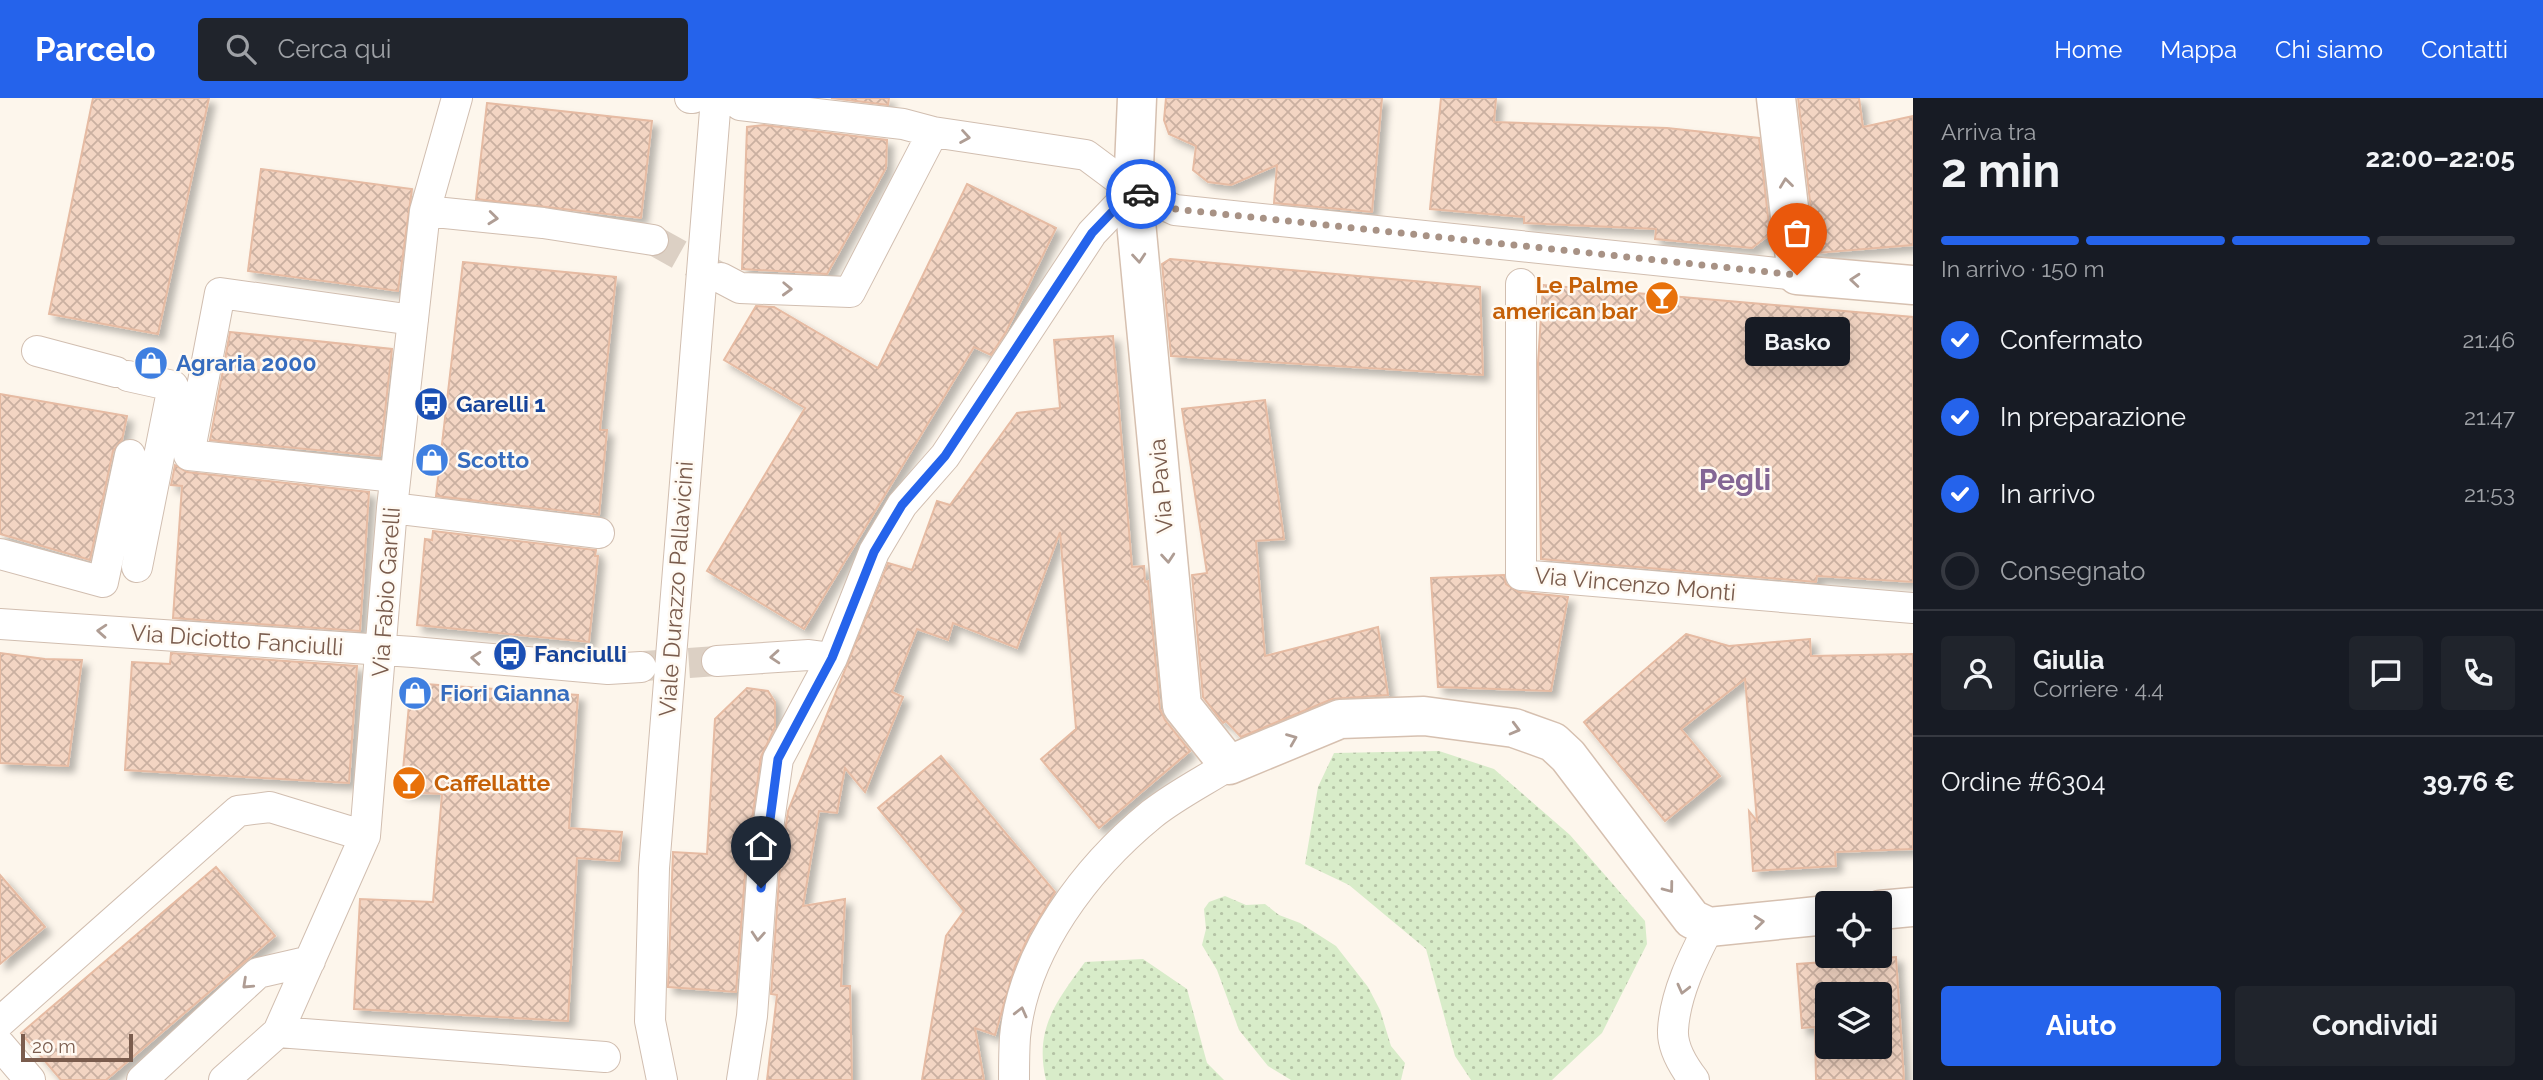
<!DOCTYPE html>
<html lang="it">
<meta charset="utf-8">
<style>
:root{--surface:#171b24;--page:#20242c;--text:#f1f3f6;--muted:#9ea1a6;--line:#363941;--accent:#2563eb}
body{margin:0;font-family:Raleway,sans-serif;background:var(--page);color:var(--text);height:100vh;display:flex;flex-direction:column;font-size:26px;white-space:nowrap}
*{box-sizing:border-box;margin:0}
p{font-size:23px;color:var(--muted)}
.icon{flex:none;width:38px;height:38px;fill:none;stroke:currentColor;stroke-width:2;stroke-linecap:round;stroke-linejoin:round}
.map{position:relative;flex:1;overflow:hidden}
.side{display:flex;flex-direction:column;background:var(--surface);width:630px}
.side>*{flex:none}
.tools{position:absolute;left:1815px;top:793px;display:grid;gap:14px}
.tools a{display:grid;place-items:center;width:77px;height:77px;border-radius:7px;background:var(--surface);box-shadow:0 4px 18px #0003;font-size:35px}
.scale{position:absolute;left:21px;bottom:18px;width:112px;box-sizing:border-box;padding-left:7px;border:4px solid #7a5c4d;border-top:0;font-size:19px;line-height:24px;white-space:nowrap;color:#7a5c4d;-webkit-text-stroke:5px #fffaf3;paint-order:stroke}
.pin{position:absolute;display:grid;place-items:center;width:60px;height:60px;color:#fff;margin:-72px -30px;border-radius:50% 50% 50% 0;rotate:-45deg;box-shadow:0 0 7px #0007}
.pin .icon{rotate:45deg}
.courier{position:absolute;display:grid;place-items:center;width:70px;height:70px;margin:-35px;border:5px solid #2563eb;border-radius:50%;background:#fff;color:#222;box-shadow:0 2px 9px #0007}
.bubble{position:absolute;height:49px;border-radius:7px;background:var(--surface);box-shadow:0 4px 18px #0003;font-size:23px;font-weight:700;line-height:49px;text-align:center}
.head em{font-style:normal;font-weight:700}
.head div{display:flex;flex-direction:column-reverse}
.head{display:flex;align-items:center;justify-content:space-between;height:119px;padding:0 28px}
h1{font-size:46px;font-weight:700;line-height:52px}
.bar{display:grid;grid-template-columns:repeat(4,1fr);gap:10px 7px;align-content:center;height:84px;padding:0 28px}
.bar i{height:9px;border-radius:5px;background:var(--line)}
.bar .current{background:var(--accent)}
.bar p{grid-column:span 4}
.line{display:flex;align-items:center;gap:18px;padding:0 28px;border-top:2px solid var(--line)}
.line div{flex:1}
.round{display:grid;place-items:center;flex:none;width:74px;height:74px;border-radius:7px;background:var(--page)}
ol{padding:0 28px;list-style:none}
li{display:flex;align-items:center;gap:21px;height:77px}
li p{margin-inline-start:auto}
li .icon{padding:7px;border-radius:50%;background:var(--accent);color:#fff;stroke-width:4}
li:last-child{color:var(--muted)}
li i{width:38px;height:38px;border:4px solid var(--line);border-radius:50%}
.button{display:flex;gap:14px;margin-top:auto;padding:14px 28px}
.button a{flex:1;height:80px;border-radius:7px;background:var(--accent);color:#fff;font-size:28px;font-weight:700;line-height:80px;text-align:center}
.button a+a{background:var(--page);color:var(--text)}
header{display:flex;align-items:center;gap:42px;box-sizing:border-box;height:98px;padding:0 35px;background:var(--accent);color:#fff}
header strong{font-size:33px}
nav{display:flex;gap:38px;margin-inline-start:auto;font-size:24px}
.search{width:490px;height:63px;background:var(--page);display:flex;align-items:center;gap:18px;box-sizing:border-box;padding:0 24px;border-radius:7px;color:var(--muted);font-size:26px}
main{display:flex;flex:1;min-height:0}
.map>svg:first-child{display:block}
</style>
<header>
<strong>Parcelo</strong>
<div class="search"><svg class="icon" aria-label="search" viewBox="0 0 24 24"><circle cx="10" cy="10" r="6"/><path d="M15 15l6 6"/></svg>Cerca qui</div>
<nav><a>Home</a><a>Mappa</a><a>Chi siamo</a><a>Contatti</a></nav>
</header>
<main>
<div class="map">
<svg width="1913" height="982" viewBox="0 0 1913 982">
<defs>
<pattern id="park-dots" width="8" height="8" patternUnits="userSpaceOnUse" patternTransform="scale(1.75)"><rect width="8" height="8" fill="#d8ecc9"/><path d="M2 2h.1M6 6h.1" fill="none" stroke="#b4c2a5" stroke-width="1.8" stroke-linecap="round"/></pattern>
<pattern id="building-cross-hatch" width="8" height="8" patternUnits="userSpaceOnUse" patternTransform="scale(1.75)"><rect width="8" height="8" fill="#f3d5c3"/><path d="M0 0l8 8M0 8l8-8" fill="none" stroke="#cab0a1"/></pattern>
<filter id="shadow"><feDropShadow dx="6" dy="6" stdDeviation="3.5" flood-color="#0004"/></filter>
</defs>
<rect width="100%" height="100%" fill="#fdf6ec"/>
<path fill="url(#park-dots)" d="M1439,653L1494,671L1570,737L1645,823L1647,846L1602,935L1552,982H1471L1455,958L1426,851L1349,787L1305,766L1318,689L1334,655Z
M1225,798L1246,807L1265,806L1279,817L1300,825L1336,848L1368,889L1380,912L1391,948L1405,965L1401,982H1291L1268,968L1239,932L1217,872L1202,847L1206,831L1204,811L1209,804Z
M1143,861L1187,891L1207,965L1224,982H1046C1034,931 1056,904 1085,864Z"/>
<path fill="url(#building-cross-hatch)" stroke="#e6bba3" stroke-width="2" fill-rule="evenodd" filter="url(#shadow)" d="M93,0H209L158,236L49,216Z
M831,0H889L888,7Z
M1166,0H1382L1372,114L1274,105L1277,67L1231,87L1208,84L1193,72L1196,48L1169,36L1164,22Z
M1441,0H1496L1494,24L1667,30L1759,40L1770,136L1752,150L1655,141L1656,131L1524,125V119L1430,111Z
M1798,0H1859L1863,29L1913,18V147L1816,155Z
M487,5L652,23L641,120L476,101Z
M764,27L887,42L886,70L827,176L742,171L747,29Z
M261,71L412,91L398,193L248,173Z
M967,86L1056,130L1006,234L991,257L974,249L804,531L707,473L805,310L724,262L756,208L774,209L878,270Z
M1170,161L1480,189L1483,277L1171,258L1162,166Z
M463,164L616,179L600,332H607L599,417L436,398Z
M1543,187L1913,219V484L1817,478L1816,484L1541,461L1538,265Z
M230,234L392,251L380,358L210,342Z
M1113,238L1132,469L1144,468L1145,484L1148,483L1160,611L1165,622L1190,653L1099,730L1041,661L1076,631L1060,434L1017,550L953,525L948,542L917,531L892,594L903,599L865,694L845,670L837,715L819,713L803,808L845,801L841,888H850L852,982H767L777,897L771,896L780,767L788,713L888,465L912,472L937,403L950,407L1017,315L1060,310L1054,242Z
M0,296L127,318L122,342L113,353L90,462L0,436Z
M1265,302L1284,441L1256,443L1265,558L1378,529L1388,597L1332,601L1241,639L1226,623L1223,625L1203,599L1192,477L1207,475L1182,311Z
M175,367L187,374L369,394L360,533L173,520L182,388L171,387Z
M433,433L596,452L595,458H598L589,544L417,527L425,441L432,442Z
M1504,477L1506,486L1519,494L1568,499L1551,593L1438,589L1431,480Z
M1686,536L1729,548L1810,541L1811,558L1913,556V751L1835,754L1836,768L1753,773L1749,713L1757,723L1745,581L1681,631L1720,678L1665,723L1584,624Z
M0,555L45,561L82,562L68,668L0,665Z
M171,555L357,568L349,685L125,672L132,564L170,566Z
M411,585L578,597L569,730L622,734L619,763L577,760L568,923L354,911L360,801L433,804L442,696L401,694Z
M747,590L768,593L775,604V629L761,659L746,764L736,894L668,889L673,754L707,756L715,621Z
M941,658L1055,794L1030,835L1015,868L995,937L975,930L984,982H922L946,838L964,813L878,710Z
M216,769L275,838L106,982H61L21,935Z
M0,777L45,829L0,866Z
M1896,859L1904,982H1816L1815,929L1802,930L1797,866ZM1827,896H1880V948H1827Z"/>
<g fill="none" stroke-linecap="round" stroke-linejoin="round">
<path stroke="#dcd0c4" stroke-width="30" stroke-dasharray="30 15" stroke-linecap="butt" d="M653,142L721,180
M644,568L717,563"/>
<g stroke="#d1beb0" stroke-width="32">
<path id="street" d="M690,0H693
M740,7L903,26L933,34
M425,113L543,125L653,142
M721,180L740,190L850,194L933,34L1086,57L1133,92L1175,112L1797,177
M1521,186V477L1913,510
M37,253L116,274
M128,278L173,288L137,469
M395,379L189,357L220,195L413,222
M392,410L599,435
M0,456L103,484L130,357
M0,526L413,554L608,571L641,569
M717,563L809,557L832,560
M0,924L238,713L270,709L365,738
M278,934L605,959
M0,947L30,982
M142,982L258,875L310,863
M224,982L278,934L365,738L392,410L425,113L457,0
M662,982L650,923L654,770L716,0
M742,982L752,918L763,765L778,661L832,560L874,454L902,407L945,358L1092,135L1133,92
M1014,982C1014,968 1014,953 1015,939C1023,852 1087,769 1152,716C1176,697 1204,683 1229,667
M1694,982C1684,969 1672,950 1673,932C1675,896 1693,860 1709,829"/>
</g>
<g stroke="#d6c0b0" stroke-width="41">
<path id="secondary" d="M1137,0L1133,92L1182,608L1229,667L1340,621L1424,618L1514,630L1553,644L1568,658L1692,821L1709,829L1827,817
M1776,0L1797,177L1913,187
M1880,812L1913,809"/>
</g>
<use href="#street" stroke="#fff" stroke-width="30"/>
<use href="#secondary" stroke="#fff" stroke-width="38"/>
</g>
<defs><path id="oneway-chevron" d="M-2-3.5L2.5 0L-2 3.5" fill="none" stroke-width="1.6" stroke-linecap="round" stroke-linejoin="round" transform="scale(1.75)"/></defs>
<g stroke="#af9d94">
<use href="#oneway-chevron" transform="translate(965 39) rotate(9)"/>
<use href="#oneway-chevron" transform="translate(1786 85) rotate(-97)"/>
<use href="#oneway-chevron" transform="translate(493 120) rotate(6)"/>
<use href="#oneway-chevron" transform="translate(1139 160) rotate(85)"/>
<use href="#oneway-chevron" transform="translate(1855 182) rotate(-175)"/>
<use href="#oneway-chevron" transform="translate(787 191) rotate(2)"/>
<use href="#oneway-chevron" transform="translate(1168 460) rotate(85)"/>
<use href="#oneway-chevron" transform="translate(102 533) rotate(-176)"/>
<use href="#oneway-chevron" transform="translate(775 559) rotate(176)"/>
<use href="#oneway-chevron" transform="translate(476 560) rotate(-175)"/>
<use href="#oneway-chevron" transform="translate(1515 631) rotate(15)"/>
<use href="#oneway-chevron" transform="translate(1292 641) rotate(-22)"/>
<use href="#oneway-chevron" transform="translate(1669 790) rotate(53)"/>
<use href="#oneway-chevron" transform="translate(1759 824) rotate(-6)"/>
<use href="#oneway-chevron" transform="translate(758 838) rotate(94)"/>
<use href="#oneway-chevron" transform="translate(247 886) rotate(137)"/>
<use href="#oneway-chevron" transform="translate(1683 891) rotate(104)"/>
<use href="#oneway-chevron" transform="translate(1021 914) rotate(-76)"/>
</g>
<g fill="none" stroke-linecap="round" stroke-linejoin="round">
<path stroke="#a89285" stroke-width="7" stroke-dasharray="0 12.6" d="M1141,96L1175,111L1797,177"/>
<path stroke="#2563eb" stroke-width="9" d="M761,790L778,661L832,560L874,454L902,407L945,358L1092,135L1133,92L1141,96"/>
</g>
<defs>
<g id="bar-disc" transform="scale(1.75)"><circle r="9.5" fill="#e8710a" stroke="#fffaf3"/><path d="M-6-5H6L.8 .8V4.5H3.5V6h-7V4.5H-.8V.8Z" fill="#fff"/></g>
<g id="shop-disc" transform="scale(1.75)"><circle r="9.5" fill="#3f7fe0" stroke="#fffaf3"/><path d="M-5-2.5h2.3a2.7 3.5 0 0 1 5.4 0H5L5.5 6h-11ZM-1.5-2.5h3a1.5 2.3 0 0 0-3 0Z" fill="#fff"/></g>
<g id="bus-disc" transform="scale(1.75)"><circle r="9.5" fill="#1a4fb4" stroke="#fffaf3"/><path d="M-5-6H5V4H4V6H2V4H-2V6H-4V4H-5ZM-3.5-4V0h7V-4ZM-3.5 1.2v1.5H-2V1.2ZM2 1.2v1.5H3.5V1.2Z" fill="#fff"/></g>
</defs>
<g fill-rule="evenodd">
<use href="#bar-disc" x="1662" y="200"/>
<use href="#shop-disc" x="151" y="265"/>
<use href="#bus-disc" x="431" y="306"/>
<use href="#shop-disc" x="432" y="362"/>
<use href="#bus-disc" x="510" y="556"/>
<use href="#shop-disc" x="415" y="595"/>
<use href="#bar-disc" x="409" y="685"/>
</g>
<g text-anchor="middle" stroke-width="5" stroke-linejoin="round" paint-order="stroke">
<g font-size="23" font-weight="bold" fill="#c56008" stroke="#fffaf3" text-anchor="end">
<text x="1638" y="195">Le Palme<tspan x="1638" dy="26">american bar</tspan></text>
<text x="434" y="693" text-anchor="start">Caffellatte</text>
</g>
<g font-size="23" font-weight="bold" fill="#366cbe" stroke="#fffaf3" text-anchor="start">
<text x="176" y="273">Agraria 2000</text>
<text x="457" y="370">Scotto</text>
<text x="440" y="603">Fiori Gianna</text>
</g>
<g font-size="23" font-weight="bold" fill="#164399" stroke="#fffaf3" text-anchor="start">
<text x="456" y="314">Garelli 1</text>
<text x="534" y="564">Fanciulli</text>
</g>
<g font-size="23" fill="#7a5c4d" stroke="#fffaf3">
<text transform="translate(1161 388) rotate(-95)" y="8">Via Pavia</text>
<text transform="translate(1635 486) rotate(5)" y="8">Via Vincenzo Monti</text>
<text transform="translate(676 491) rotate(-86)" y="8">Viale Durazzo Pallavicini</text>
<text transform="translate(386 494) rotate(-86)" y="8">Via Fabio Garelli</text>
<text transform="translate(237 542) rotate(4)" y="8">Via Diciotto Fanciulli</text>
</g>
<g font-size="30" font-weight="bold" fill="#846695" stroke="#fffaf3">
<text x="1735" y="392">Pegli</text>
</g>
</g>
</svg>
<div class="tools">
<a><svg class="icon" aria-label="locate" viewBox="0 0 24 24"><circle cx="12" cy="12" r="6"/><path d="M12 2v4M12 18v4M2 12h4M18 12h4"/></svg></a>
<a><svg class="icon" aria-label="layers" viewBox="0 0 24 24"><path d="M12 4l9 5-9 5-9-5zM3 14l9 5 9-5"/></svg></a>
</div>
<div class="scale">20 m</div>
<div class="pin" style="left:1797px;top:177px;background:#ea580c"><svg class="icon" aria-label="bag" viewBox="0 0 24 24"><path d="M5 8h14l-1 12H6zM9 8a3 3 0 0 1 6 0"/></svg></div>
<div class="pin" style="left:761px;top:790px;background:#1f2937"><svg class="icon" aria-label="home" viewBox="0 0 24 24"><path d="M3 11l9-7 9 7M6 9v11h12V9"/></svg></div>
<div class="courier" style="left:1141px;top:96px"><svg class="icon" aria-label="car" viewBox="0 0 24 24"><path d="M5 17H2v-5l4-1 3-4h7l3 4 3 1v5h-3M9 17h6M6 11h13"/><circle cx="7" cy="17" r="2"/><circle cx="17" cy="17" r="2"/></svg></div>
<div class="bubble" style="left:1745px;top:219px;width:105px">Basko</div>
</div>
<section class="side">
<div class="head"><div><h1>2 min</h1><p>Arriva tra</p></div><em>22:00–22:05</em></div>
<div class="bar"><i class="current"></i><i class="current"></i><i class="current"></i><i></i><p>In arrivo · 150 m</p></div>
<ol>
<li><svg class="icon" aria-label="check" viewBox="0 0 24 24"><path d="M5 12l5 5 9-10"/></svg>Confermato<p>21:46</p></li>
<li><svg class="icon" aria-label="check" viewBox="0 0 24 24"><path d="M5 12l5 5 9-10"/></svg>In preparazione<p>21:47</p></li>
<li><svg class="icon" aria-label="check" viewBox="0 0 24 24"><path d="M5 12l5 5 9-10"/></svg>In arrivo<p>21:53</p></li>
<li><i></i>Consegnato</li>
</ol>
<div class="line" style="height:126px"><a class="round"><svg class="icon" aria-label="person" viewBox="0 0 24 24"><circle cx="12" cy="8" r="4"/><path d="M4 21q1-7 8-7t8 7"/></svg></a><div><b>Giulia</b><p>Corriere · 4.4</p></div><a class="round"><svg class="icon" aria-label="chat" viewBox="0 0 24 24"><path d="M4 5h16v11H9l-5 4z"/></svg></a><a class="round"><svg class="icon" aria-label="phone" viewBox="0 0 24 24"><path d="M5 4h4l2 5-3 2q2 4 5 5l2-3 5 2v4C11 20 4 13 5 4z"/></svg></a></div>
<div class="line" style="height:91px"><div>Ordine #6304</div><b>39.76 €</b></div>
<div class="button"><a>Aiuto</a><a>Condividi</a></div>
</section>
</main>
